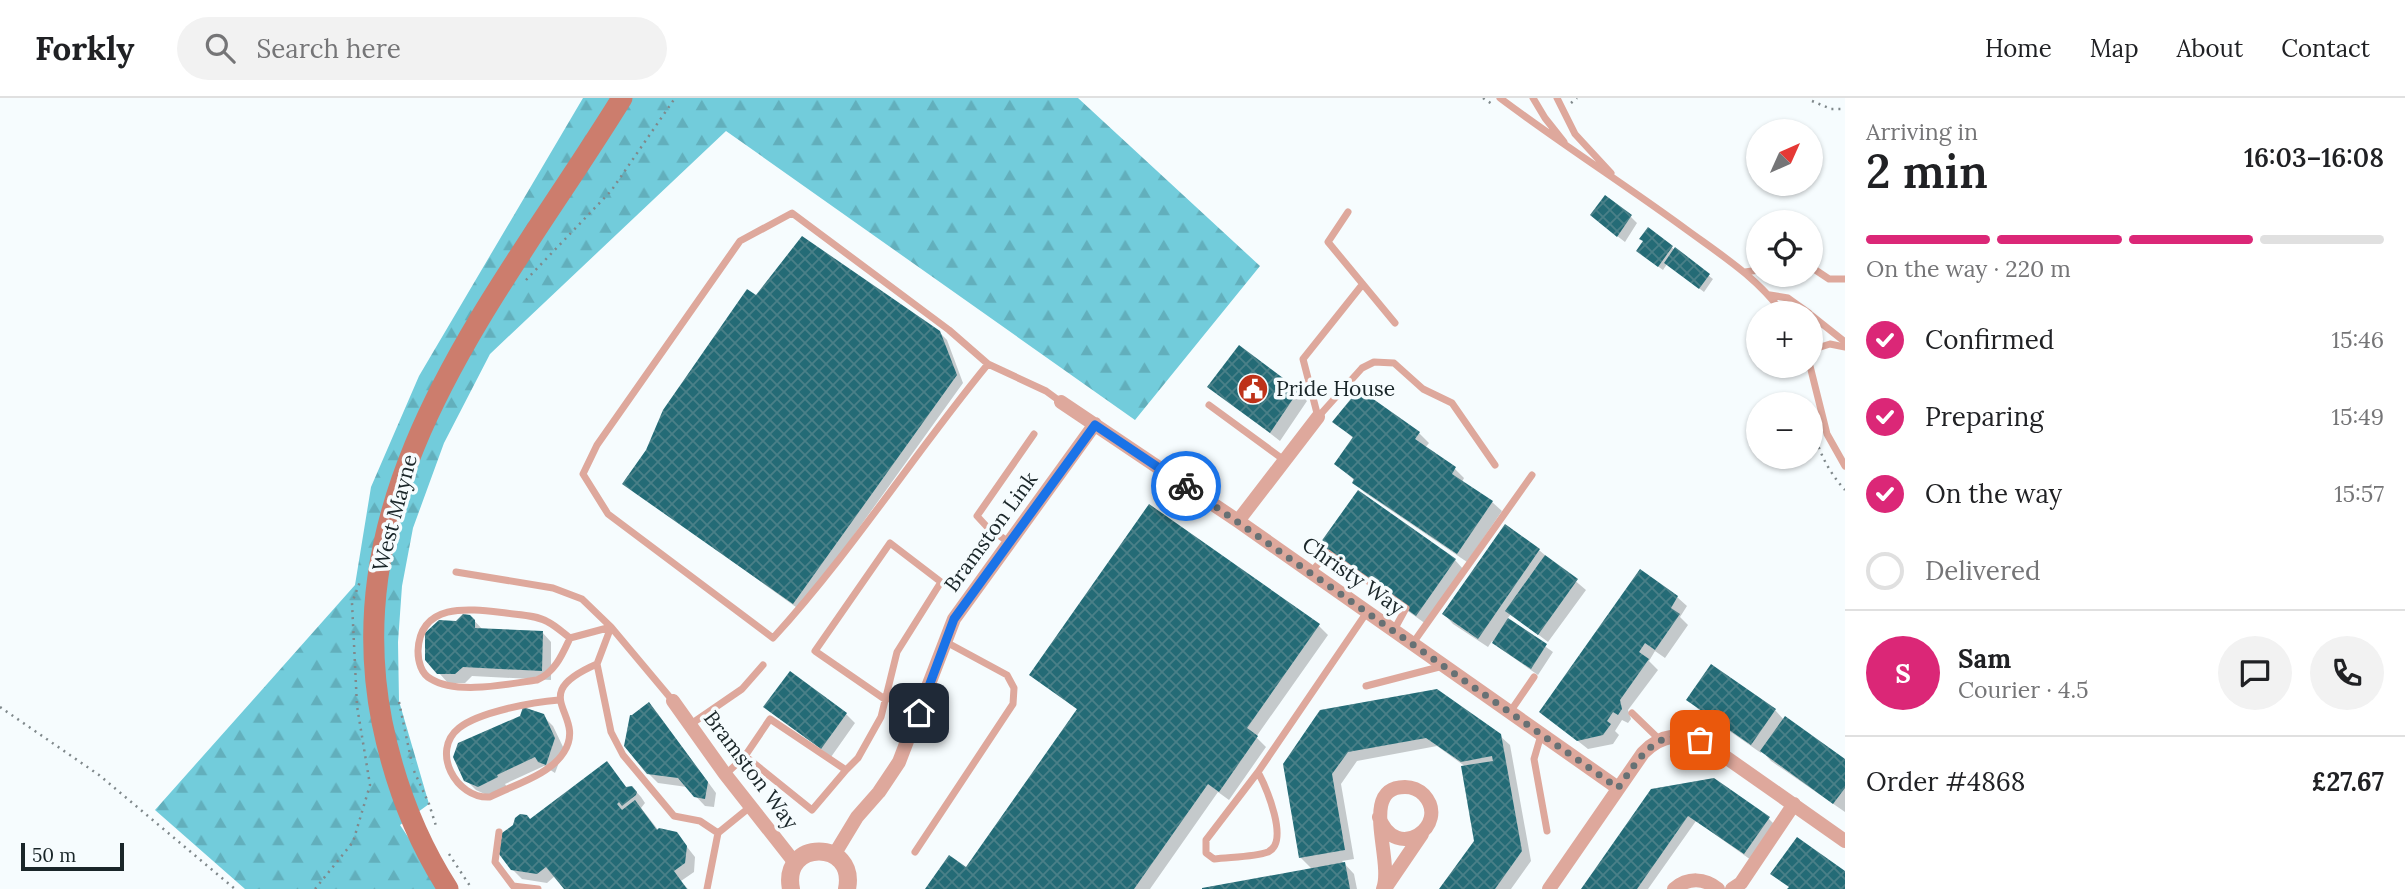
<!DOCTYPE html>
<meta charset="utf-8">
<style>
:root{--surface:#fff;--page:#f2f2f2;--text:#202124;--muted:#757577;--line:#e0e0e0;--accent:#db2777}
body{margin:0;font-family:Lora,serif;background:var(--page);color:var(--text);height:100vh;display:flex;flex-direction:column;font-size:26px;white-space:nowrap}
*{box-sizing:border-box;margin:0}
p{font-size:23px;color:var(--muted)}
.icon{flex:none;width:38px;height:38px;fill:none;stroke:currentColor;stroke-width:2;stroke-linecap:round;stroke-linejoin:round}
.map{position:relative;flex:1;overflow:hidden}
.details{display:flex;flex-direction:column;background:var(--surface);width:560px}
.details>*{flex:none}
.needle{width:46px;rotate:45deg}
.tools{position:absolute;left:1746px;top:21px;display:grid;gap:14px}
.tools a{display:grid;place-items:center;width:77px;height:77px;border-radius:50%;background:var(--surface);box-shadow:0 2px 5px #0004;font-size:35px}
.scale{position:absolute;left:21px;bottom:18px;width:103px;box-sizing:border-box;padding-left:7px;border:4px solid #1a2629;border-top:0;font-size:19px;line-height:24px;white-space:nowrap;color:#1a2629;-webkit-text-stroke:5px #f6fcfe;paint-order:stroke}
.pin{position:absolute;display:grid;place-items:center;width:60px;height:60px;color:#fff;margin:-30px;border-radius:14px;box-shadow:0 4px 10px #0006}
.courier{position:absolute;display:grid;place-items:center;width:70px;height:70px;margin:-35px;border:5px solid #1a73e8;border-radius:50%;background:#fff;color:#222;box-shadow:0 2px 9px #0007}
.head em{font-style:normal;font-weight:600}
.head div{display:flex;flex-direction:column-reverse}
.head{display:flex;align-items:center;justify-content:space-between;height:119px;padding:0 21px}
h1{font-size:46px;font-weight:600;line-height:52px}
.bar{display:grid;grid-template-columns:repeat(4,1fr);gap:10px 7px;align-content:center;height:84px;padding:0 21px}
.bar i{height:9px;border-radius:5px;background:var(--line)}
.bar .selected{background:var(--accent)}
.bar p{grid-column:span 4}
.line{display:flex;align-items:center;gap:18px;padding:0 21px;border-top:2px solid var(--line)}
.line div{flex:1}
.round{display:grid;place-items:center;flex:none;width:74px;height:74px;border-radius:37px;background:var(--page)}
ol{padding:0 21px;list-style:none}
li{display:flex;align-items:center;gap:21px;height:77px}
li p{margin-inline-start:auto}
li .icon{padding:7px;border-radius:50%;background:var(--accent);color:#fff;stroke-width:4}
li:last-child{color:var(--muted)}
li i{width:38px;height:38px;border:4px solid var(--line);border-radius:50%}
header{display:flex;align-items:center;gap:42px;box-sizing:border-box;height:98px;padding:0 35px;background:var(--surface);border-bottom:2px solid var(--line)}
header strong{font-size:33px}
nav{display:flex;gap:38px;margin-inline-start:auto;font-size:24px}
.search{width:490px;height:63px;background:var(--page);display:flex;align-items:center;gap:18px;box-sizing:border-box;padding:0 24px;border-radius:38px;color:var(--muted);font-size:26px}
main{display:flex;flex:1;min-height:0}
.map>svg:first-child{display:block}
</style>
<header>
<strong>Forkly</strong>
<div class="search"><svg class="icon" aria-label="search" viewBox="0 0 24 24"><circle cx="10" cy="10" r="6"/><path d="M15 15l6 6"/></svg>Search here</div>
<nav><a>Home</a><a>Map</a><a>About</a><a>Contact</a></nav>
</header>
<main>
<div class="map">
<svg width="1845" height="791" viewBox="0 0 1845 791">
<defs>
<pattern id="forest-firs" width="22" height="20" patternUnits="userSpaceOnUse" patternTransform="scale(1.75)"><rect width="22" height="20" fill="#72ccdb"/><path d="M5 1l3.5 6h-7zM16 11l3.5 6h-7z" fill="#62afbc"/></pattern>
<pattern id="building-cross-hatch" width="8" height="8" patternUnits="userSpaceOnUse" patternTransform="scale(1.75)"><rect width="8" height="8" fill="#246b76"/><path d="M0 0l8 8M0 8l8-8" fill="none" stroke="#4a8088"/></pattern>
</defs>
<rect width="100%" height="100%" fill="#f6fcfe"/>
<path fill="url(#forest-firs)" d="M583,0H1078L1260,168L1135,322L726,33L490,256L444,345L413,430L402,488L398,544L399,603L429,706L400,727L443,791H245L155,712L355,487L371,389L419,278Z"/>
<path fill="#0003" d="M1631,119L1637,125L1625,144L1599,124Z
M1649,132L1713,181L1704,194L1667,166L1663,172L1642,157Z
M756,199L939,234L947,242L963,285L800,512L625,386Z
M1210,289L1298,294L1307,303L1280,343Z
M1359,293L1419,335L1429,345L1425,350L1455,371L1464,380L1462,384L1492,404L1502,413L1467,464L1364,394L1354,384L1355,383L1336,366L1354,341L1335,324Z
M1505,428L1539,452L1586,492L1548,544L1511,516L1507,521L1553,554L1538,577L1501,551L1492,543L1488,549L1453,526L1444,516Z
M1329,457L1455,462L1464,472L1426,526Z
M1677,499L1687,508L1680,519L1688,527L1665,560L1655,553L1649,563L1658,572L1628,612L1631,621L1628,625L1622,622L1615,633L1619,637L1613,646L1588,651L1541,614Z
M470,518L483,532L542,534L551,544V582L472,578L465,585H448L439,575L456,525Z
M1319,528L1328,537L1256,639L1266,649L1229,702L1218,694L1150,791H927L967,771L1078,612L1031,577Z
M1689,601L1775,612L1784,622L1845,663V714L1771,663L1762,653L1761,655L1698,611Z
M649,607L658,616L716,695L714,709L705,708L687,689L658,685L648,675Z
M766,608L846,616L855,625L831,659Z
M1321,614L1500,638L1510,647L1531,763L1511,791H1442L1476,743L1466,669L1437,648L1357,663L1341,686L1354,761L1342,763L1354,776L1357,791H1206L1313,772L1301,760Z
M543,618L553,628L564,651L555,675L544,668L505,686L507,689L489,698L476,692L466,682Z
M607,666L628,691L632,689L641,699L645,705L641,710L659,733L676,735L695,759L694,774L681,783L688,791H565L555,778L547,785L522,781L512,771L530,723Z
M1652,693L1769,721L1775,727L1751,762L1696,723L1648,791H1583Z"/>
<path fill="url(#building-cross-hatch)" d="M1605,97L1632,117L1617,139L1590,117Z
M1648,129L1673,148L1658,169L1636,153L1643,143L1639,141Z
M802,138L940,233L957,277L793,506L622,386L646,352L663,312L747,191L756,197Z
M1675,149L1710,176L1699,191L1664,165Z
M1239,247L1299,292L1270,335L1207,289Z
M1359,291L1420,334L1415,341L1456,369L1452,376L1493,403L1457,456L1352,385L1354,381L1334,366L1353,339L1332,324Z
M1358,392L1456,461L1416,518L1318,448Z
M1149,406L1320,526L1247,630L1258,638L1219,694L1208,686L1134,791H925L949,757L966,769L1077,611L1029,577Z
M1505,426L1540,451L1478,541L1442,516Z
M1545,457L1578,481L1538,537L1505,513Z
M1640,471L1678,498L1671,510L1680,516L1655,552L1645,545L1639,554L1649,561L1620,602L1622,611L1618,617L1613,614L1607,623L1611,626L1603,637L1577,643L1539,614Z
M463,516L470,517L475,522V530L543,533L542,573L463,569L455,576H437L425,562V535L439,522L456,523Z
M1508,520L1547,546L1531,571L1492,545Z
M1711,566L1776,611L1751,647L1686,602Z
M790,573L847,615L821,651L763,609Z
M1437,591L1501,636L1522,753L1495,791H1439L1474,743L1461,668L1493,663L1492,658L1461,664L1426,640L1348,654L1332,676L1345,752L1299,760L1283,666L1320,612Z
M649,604L708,684L705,701L694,699L678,680L647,676L624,648L630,617H632Z
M523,609L544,616L555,640L546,667L538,664L535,659L497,677L498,679L478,689L464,683L453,659L458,645L520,618Z
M1785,618L1845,661V690L1833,706L1760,653Z
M607,663L626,689L632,688L637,694L636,697L622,708L619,704L617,706L622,712L635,702L657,732L659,730L677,734L687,748L685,765L674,773L687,791H564L546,769L537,776L511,772L499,756L502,735L513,727L515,720L520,716L527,717L530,721Z
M1714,680L1770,719L1744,756L1688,718L1637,791H1581L1651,691Z
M1797,739L1845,773V791H1787L1789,789L1770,776Z
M1345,764L1350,791H1202V790Z"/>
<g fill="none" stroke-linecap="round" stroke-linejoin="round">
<path stroke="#7f888b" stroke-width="2.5" stroke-dasharray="2 5" stroke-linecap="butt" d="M1483,0L1492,6
M1812,3L1831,11H1845
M1571,5L1577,0
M526,182L611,93L675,0
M1813,329C1818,353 1828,373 1845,392
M399,604L412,666
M0,609L99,677L235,791
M414,673L429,706L437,731
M449,756L472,791
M315,791L353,744L370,687L357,608L352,505L361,481"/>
<path stroke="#dea89c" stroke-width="7" d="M1500,0C1561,46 1626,87 1687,132C1724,159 1756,179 1783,215
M1533,0L1545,20L1564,44
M1557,0L1575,36L1611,75
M1348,114L1328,144L1395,225
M1811,150L1812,147
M1811,169L1829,181H1845
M1745,174L1759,172
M1770,197L1788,200L1809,215
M1811,217L1845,244
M1811,252L1830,246L1845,249
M988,266C914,356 851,455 773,540L608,416L583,376L597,347L740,143L792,115L949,232L988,266L1046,293L1061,304
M1810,268L1827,336L1845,368
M1209,307L1284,362
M1318,319L1362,270L1374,264L1394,265L1423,291L1452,305L1495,367
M1318,319L1303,261L1362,187
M1009,444L989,431L977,418L1034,336
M456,474L553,490L582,501L611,529L597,566L611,634L623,657L674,718L700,723L718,735L750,709
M1311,474L1328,455L1406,510L1394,532
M570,540C563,535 556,528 548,524C536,517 520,517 506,515C471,511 420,503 418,553C418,563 421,576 431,581C457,597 508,586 537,582C555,574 562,557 570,540L611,529L673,603
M1413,545L1532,377
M1366,588L1443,568
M559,602C533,604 479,614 459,630C430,653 456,701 490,699C513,687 550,677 564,654C588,615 523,598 597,566
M1510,614L1534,579
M1632,615L1660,642
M691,626L742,591L763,567
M1541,637L1534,661L1547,733
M846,672L858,660L881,619L897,554L941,484L890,445L815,553L886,602
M1258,674L1206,742V755L1214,761C1229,759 1255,759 1268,754C1290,744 1266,689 1258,674L1367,514
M726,676L745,658L770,621L846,672L812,712L745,658
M499,734L495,764L513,788L538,791
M915,754L1013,606L1014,590L1007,577L946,544
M707,791L718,735"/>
<path stroke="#dea89c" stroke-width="14" d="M1061,304L1238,423L1618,690
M1238,423L1318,319
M673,603L725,676L795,765
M1379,719C1396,766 1451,727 1424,697C1419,692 1412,689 1405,689C1358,689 1394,762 1383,791
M834,757L857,719L879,694L899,664L954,521L1095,326
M1386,789L1422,736
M1549,791L1643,655C1661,636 1684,633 1707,646L1845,743
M1674,791C1688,779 1705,780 1718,791
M1732,791L1741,785L1794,706"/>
<path stroke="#dea89c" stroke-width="18" d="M791,791C781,741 857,741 847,791"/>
<path stroke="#cc7d6d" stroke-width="21" d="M448,791C416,741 394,683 382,624C334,381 504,192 622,0"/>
</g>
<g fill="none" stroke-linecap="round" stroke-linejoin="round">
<path stroke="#677174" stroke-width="7" stroke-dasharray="0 12.6" d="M1186,388L1618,690C1640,660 1656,627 1700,642"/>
<path stroke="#1a73e8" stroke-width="9" d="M919,615L954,521L1095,327L1186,388"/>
</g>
<defs>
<g id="civic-disc" transform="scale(1.575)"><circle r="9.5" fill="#be3219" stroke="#f6fcfe"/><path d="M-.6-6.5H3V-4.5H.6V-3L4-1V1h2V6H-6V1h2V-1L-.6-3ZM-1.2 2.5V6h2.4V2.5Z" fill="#fff"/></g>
</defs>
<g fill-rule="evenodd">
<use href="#civic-disc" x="1253" y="291"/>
</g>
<g text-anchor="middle" stroke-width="7" stroke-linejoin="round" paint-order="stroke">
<g font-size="21" fill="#1a2629" stroke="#f6fcfe" text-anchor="start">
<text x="1276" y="298">Pride House</text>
</g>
<g font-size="21" fill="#1a2629" stroke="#f6fcfe">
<text transform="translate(395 415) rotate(-75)" y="7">West Mayne</text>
<text transform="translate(991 434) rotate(-54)" y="7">Bramston Link</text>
<text transform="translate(1353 478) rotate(35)" y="7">Christy Way</text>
<text transform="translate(751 672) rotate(53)" y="7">Bramston Way</text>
</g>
</g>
</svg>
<div class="tools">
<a><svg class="needle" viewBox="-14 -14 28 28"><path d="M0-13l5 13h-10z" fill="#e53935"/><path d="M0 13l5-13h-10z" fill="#757577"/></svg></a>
<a><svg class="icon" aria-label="locate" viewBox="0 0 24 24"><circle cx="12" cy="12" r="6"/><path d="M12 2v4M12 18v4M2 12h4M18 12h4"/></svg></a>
<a>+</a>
<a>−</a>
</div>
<div class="scale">50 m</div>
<div class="pin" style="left:1700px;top:642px;background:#ea580c"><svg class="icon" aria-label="bag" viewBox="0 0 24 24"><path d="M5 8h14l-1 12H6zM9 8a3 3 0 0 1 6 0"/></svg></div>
<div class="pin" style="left:919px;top:615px;background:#1f2937"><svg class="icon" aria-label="home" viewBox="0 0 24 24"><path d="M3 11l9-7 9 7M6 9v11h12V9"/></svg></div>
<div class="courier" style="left:1186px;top:388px"><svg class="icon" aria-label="bike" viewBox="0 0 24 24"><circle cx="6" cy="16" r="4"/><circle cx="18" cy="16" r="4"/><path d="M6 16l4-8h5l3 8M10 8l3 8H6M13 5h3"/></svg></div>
</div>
<section class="details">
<div class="head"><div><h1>2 min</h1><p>Arriving in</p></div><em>16:03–16:08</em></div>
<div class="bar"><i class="selected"></i><i class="selected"></i><i class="selected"></i><i></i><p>On the way · 220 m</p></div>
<ol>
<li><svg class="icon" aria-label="check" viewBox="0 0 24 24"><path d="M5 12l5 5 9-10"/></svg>Confirmed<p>15:46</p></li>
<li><svg class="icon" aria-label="check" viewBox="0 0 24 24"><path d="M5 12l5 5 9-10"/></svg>Preparing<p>15:49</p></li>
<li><svg class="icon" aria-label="check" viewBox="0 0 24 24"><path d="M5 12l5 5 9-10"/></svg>On the way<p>15:57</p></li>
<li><i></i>Delivered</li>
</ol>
<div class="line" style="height:126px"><b class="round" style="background:var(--accent);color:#fff">S</b><div><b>Sam</b><p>Courier · 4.5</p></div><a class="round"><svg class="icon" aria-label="chat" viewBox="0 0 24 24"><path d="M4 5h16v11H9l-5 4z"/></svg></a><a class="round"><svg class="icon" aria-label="phone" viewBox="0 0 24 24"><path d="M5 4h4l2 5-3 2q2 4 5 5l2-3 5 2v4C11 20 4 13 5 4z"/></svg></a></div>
<div class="line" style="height:91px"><div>Order #4868</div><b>£27.67</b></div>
</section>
</main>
